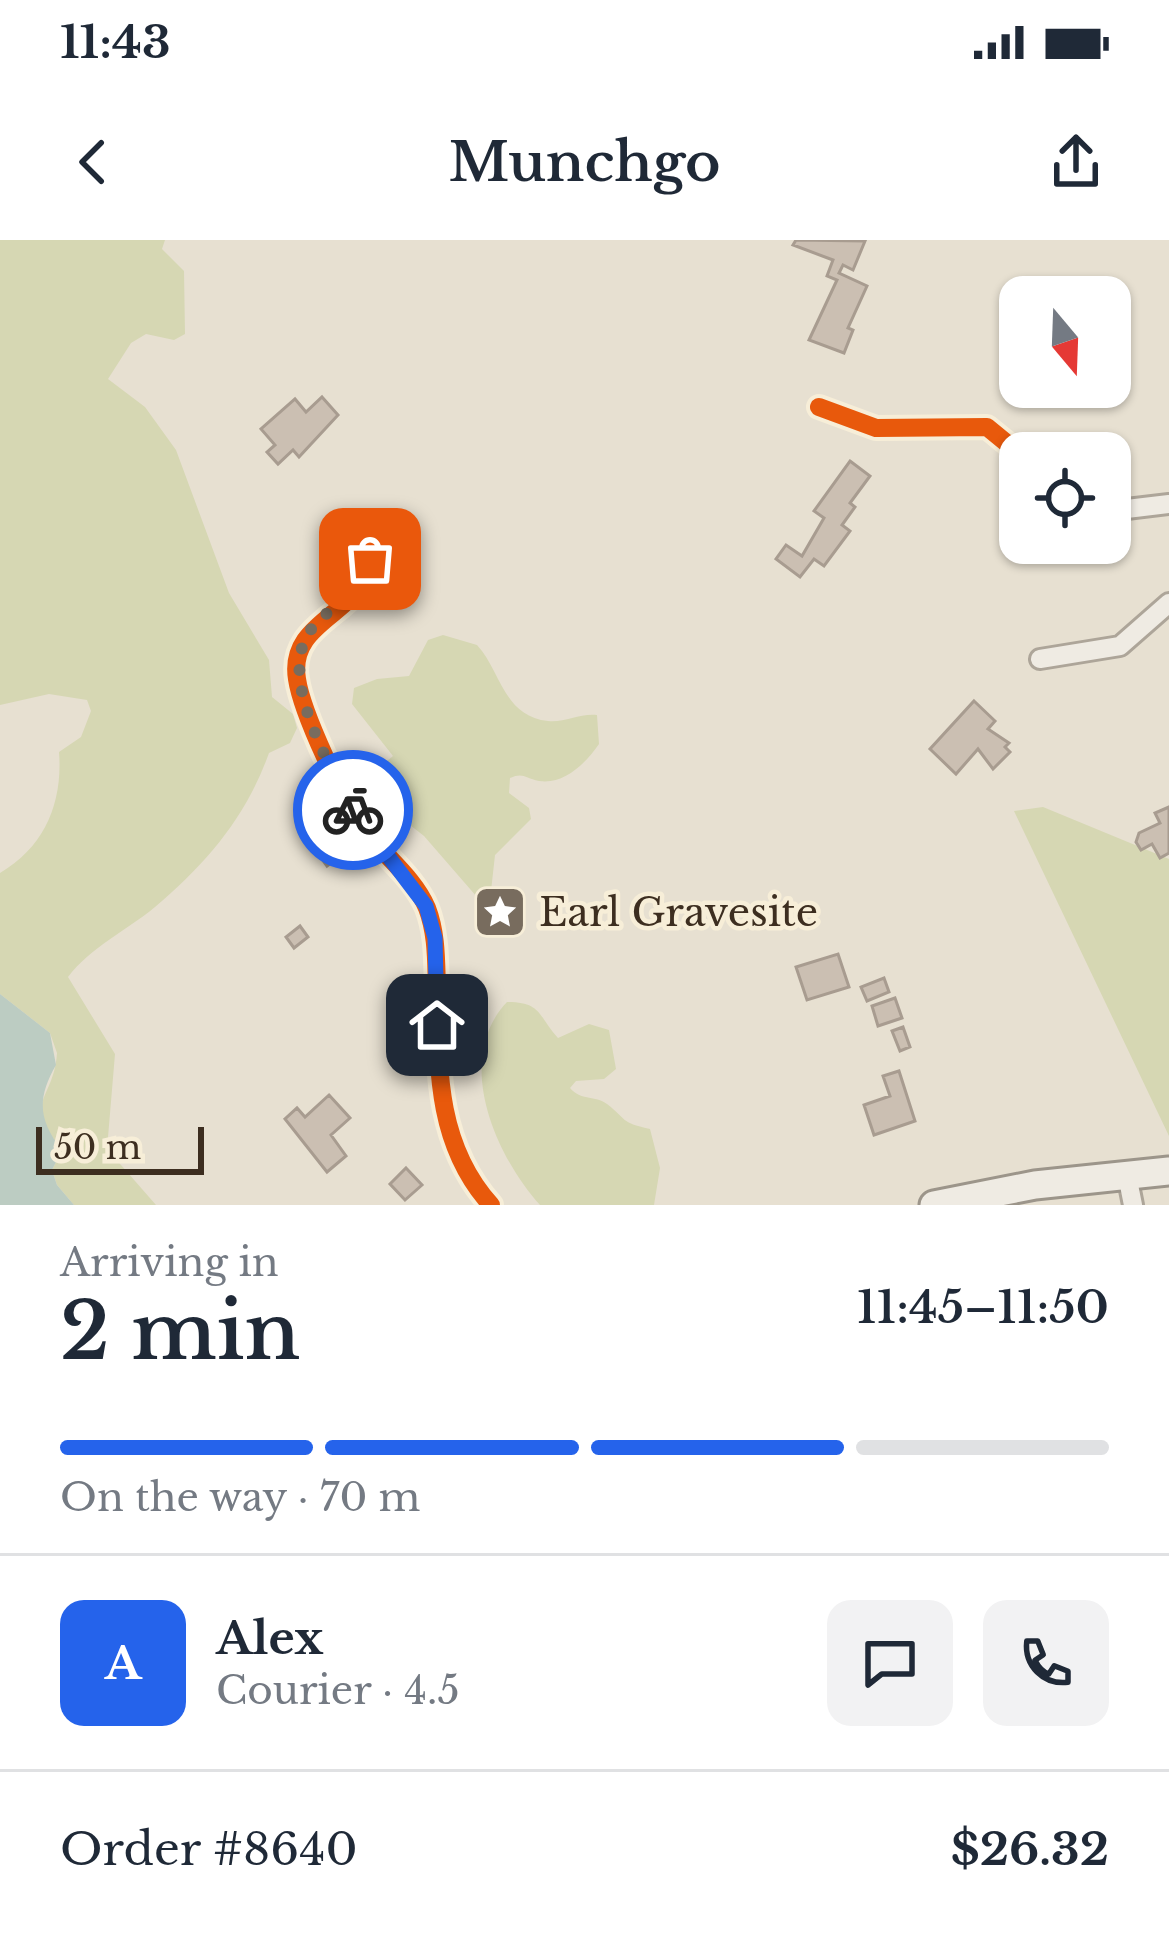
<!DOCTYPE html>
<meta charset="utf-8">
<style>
:root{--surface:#fff;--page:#f2f2f3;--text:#1f2937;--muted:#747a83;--line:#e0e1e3;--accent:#2563eb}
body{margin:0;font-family:"Libre Baskerville",serif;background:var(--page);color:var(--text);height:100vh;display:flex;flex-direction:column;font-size:45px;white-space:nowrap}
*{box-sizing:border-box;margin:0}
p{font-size:39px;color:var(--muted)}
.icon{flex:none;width:66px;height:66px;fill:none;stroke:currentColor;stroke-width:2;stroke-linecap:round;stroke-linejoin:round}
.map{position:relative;height:965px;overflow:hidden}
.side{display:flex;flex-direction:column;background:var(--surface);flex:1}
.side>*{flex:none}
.needle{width:78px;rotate:161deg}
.fabs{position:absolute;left:999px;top:36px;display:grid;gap:24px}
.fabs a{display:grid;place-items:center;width:132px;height:132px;border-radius:24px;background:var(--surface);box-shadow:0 3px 9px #0004;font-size:60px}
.scale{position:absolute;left:36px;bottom:30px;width:168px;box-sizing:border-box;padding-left:12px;border:6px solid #3d2e20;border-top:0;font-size:33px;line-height:42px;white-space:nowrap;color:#3d2e20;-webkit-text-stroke:9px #f7eed8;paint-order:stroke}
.pin{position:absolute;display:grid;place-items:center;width:102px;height:102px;color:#fff;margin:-51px;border-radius:24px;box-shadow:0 6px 18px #0006}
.courier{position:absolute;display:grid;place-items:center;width:120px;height:120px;margin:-60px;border:9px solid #2563eb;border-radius:50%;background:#fff;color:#222;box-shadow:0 3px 15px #0007}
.headline em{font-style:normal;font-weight:600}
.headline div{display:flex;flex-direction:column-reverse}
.headline{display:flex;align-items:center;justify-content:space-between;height:204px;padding:0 60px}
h1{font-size:78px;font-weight:600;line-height:90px}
.bar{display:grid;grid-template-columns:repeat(4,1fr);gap:18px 12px;align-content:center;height:144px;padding:0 60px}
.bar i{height:15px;border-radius:9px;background:var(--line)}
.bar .active{background:var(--accent)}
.bar p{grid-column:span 4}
.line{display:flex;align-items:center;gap:30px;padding:0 60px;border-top:3px solid var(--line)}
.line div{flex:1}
.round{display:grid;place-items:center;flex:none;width:126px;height:126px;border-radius:24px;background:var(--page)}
.status{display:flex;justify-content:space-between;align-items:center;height:84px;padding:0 60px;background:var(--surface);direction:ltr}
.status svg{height:33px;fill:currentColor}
header{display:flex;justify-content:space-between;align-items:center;height:156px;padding:0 60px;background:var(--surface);font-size:54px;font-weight:600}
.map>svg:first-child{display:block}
</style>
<div class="status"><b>11:43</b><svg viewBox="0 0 49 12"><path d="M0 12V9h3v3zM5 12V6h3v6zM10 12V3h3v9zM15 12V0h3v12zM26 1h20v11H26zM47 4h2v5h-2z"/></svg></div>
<header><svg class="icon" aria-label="back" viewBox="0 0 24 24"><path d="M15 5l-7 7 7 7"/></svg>Munchgo<svg class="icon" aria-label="share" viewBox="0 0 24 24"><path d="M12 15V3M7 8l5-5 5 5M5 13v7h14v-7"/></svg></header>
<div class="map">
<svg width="1169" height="965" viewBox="0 0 1169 965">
<rect width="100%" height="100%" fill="#e7e0d1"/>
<path fill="#d6d7b3" d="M0,0H165L162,9L184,31L185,94L174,100L146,94L131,103L108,139L145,167L176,210L229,353L269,420L272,457L293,474L297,488L290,503L269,513C246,577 207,623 155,667C126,691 91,707 68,737L115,814L107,909L156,965H74L57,945L52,930L62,910C21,859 54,861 57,813L50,793L0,754V633C45,607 63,562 59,512L81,497L91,471L87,460L49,454L0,465Z
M443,395L477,405C501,431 503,476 548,481C564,483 580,473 597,475L599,504C586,523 564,545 539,541C525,538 523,532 510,538L509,553L529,568L531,579L495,615L491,651L477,657L424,596L349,537L355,526L380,527L393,516L352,464L354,448L377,439L409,436L428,400Z
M1043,567L1169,619V896L1014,571Z
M507,762C542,762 538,776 558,798L589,784L609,790L616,829L604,839L576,841L570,848C581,861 595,855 607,864C628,880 619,882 650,889L660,928L654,965H540C495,915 453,819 507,762Z"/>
<path fill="#bcccc2" d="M0,754L50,793L56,825C37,858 38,880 62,910L52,930L57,945L74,965H0Z"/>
<path fill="#cbbfb2" stroke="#a89c90" stroke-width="3" d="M796,0L865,1L853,30L843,25L839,33L867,46L848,88L853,90L844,113L809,100L837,40L827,36L833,20L793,5Z
M322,157L338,175L299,217L293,210L278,224L267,212L275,205L261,189L295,159L306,172Z
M850,221L870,236L850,263L855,267L842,285L850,291L824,326L814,319L800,337L776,319L786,305L802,316L824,278L814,271Z
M974,461L995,481L988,489L1009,503L1005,507L1010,512L993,529L978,509L956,534L930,509Z
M1169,567V613L1160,618L1152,604L1141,610L1136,602L1139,593L1160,583L1155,573Z
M325,595L340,616L327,626L312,605Z
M300,686L308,697L294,708L286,697Z
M838,714L849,747L807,760L796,727Z
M884,738L889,752L867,761L861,747Z
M895,758L902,778L878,786L872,766Z
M903,787L910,807L900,811L892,791Z
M899,831L915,881L874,895L864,865L890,856L883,836Z
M329,855L350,878L331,895L346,916L327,932L285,879L297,868L305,877Z
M406,928L422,945L405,960L390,944Z"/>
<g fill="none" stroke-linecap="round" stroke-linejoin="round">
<g stroke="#ada599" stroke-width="24">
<path id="minor" d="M819,167L876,188L987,187L1020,214
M1110,271L1169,264
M373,283C371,303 372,328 361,346C339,378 289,390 297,439C302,473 343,560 364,589C383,615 414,637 427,668C437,694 436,722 437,749C438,828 436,904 491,965
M1040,419L1120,406L1169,363
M1127,935L1133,965"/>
</g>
<g stroke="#9c958a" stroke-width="33">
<path id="secondary" d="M934,965L1035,945L1169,931"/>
</g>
<use href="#minor" stroke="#efebe3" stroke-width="18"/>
<use href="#secondary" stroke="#efebe3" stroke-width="27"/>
<g stroke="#f7eed8" stroke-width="26">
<path id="cycleway" d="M819,167L876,188L987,187L1020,214
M373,283C371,303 372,328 361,346C339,378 289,390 297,439C302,473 343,560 364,589C383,615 414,637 427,668C437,694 436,722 437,749C438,828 436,904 491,965"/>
</g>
<use href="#cycleway" stroke="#e8590c" stroke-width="18"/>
</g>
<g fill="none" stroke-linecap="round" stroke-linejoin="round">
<path stroke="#786c5e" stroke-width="12" stroke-dasharray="0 21.6" d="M353,570C329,524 275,434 312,388C337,359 357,362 370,319"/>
<path stroke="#2563eb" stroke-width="15" d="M353,570L426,666L435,698L437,785"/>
</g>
<defs>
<g id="sight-square" transform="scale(2.7)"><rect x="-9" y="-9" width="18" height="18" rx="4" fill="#786c5e" stroke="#f7eed8"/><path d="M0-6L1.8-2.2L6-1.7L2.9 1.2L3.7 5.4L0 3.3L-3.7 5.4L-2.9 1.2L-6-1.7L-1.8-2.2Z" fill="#fff"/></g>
</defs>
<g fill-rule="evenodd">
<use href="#sight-square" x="500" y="672"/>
</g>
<g text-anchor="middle" stroke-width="9" stroke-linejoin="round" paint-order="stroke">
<g font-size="39" fill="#3d2e20" stroke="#f7eed8" text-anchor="start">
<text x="539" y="686">Earl Gravesite</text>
</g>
</g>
</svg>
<div class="fabs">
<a><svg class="needle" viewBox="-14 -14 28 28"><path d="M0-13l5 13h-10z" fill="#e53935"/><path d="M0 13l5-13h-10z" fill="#747a83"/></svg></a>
<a><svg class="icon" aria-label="locate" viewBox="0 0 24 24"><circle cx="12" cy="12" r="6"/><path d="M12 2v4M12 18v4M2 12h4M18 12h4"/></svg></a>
</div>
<div class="scale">50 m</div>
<div class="pin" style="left:370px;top:319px;background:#ea580c"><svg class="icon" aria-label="bag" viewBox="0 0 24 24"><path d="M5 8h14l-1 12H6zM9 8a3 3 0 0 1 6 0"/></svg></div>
<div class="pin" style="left:437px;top:785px;background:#1f2937"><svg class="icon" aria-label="home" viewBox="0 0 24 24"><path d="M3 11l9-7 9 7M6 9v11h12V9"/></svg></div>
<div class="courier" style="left:353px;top:570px"><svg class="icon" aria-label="bike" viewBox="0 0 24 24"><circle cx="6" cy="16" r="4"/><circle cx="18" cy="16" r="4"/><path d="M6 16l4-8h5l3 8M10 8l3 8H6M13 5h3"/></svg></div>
</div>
<section class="side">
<div class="headline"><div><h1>2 min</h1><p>Arriving in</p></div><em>11:45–11:50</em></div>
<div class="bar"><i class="active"></i><i class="active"></i><i class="active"></i><i></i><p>On the way · 70 m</p></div>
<div class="line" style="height:216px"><b class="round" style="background:var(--accent);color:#fff">A</b><div><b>Alex</b><p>Courier · 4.5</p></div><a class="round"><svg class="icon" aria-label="chat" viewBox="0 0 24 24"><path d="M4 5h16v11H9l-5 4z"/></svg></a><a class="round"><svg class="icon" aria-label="phone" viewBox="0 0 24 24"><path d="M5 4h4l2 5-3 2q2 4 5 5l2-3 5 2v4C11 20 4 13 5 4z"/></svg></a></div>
<div class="line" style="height:156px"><div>Order #8640</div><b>$26.32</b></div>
</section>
